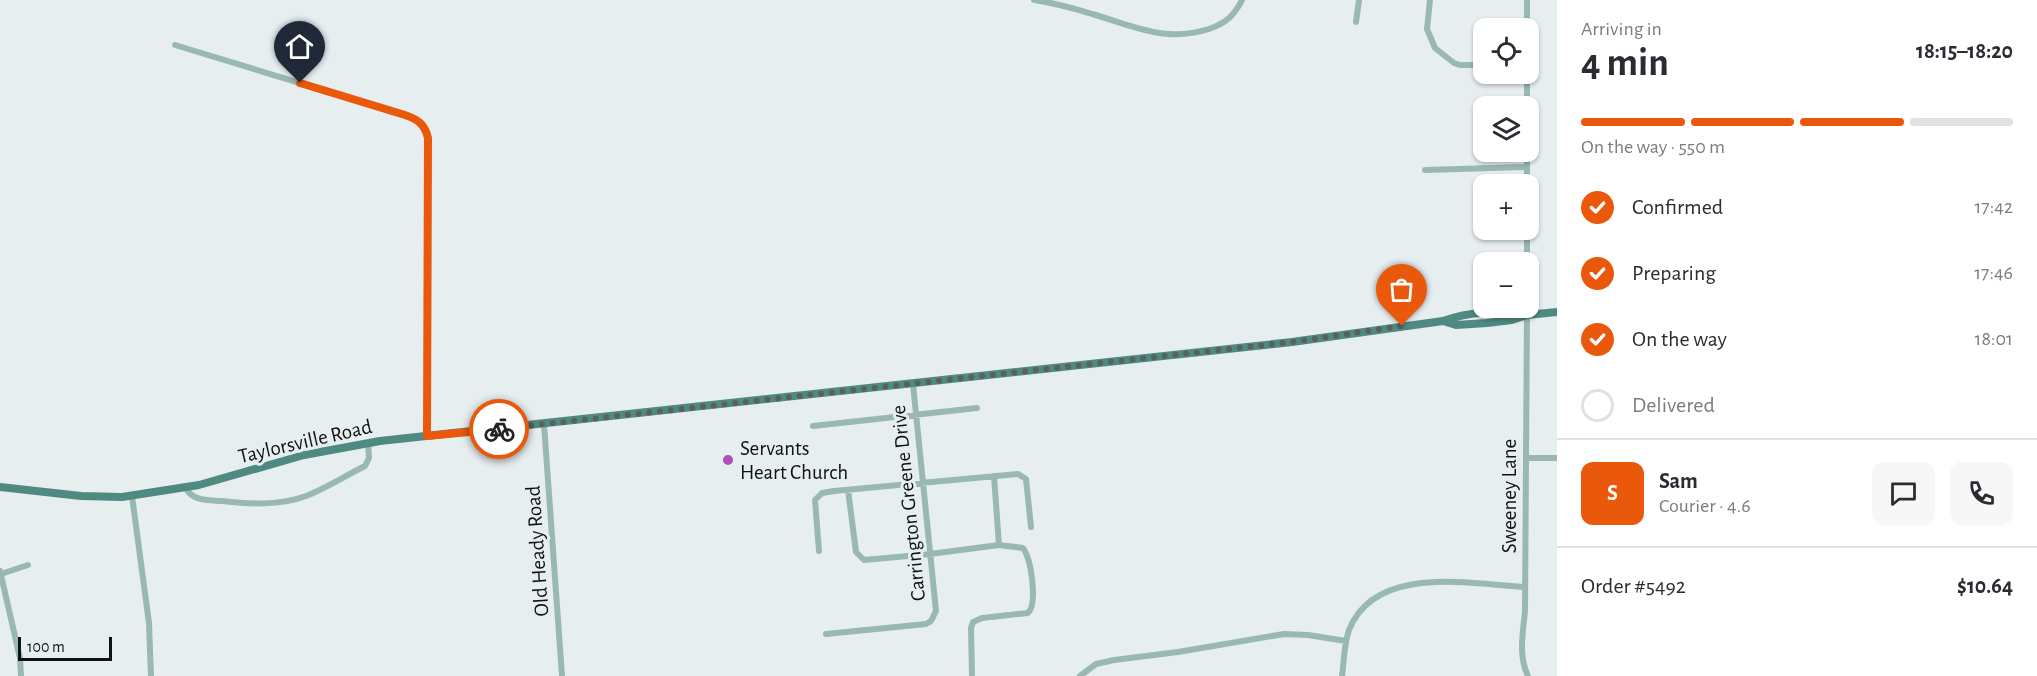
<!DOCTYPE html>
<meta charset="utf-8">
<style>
:root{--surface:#fff;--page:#f7f7f7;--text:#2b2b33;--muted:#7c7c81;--line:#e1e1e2;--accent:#ea580c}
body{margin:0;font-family:"Alegreya Sans",sans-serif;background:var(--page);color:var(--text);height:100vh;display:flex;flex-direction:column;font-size:22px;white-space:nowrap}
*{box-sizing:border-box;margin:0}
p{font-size:20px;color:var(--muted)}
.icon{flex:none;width:33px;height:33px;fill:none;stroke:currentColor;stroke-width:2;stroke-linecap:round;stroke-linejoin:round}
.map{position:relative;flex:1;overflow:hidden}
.drawer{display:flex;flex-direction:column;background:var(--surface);width:480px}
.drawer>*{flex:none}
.controls{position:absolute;left:1473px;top:18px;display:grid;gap:12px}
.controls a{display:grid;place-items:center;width:66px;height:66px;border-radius:12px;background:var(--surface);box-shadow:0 2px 4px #0004;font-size:30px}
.scale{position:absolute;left:18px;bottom:15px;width:94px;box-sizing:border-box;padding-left:6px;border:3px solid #0f1212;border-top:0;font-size:16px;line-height:21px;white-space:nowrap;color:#0f1212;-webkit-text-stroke:4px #e6eeef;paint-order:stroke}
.pin{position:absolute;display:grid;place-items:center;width:51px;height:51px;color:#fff;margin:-62px -26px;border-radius:50% 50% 50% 0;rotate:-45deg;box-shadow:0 0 6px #0007}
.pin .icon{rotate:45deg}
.courier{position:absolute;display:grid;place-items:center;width:60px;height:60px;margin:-30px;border:4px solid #ea580c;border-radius:50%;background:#fff;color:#222;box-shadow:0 2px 8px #0007}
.summary em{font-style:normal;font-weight:700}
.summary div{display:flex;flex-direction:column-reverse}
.summary{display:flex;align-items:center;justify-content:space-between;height:102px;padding:0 24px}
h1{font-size:39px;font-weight:700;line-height:45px}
.bar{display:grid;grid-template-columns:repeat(4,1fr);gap:9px 6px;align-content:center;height:72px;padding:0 24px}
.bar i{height:8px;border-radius:4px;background:var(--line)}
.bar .current{background:var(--accent)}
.bar p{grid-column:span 4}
.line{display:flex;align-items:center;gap:15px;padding:0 24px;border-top:2px solid var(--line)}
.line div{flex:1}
.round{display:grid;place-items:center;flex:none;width:63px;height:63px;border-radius:12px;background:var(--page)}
ol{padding:0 24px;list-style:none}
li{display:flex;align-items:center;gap:18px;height:66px}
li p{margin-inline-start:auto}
li .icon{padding:6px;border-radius:50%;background:var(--accent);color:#fff;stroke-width:4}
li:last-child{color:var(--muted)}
li i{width:33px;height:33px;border:3px solid var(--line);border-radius:50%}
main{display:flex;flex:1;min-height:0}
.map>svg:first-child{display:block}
</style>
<main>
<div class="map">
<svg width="1557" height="676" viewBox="0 0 1557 676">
<rect width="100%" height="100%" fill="#e6eeef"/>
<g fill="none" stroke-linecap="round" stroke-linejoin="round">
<path stroke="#99b8b2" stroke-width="6" d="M1034,0C1054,3 1073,8 1092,14C1134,26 1165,43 1209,29C1226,23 1234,16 1242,0
M1430,0L1427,29L1435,48L1454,63L1460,65H1484
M1356,22L1359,0
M1527,28V0
M175,45L405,115C417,119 425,124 427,138V436
M1527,106V74
M1425,170L1527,167
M1527,184V152
M1527,230V262
M1527,308L1525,611C1523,633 1518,655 1528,676
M544,424L562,676
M813,426L977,408
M1526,458H1557
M994,476L999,545
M185,487C193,502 208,500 222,501C250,504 279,506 306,496C326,488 345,476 365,466L369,458L368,443
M848,490L856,552L864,560L930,554L999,545L1023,548C1031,559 1038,603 1028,613L982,618L973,622L971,628L972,676
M132,496L149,623L151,676
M819,551L815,500L822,493L834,491L1018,474L1026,479L1031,527
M0,571L20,658L21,676
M1,574L28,565
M826,634L926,624L931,621L936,611L913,384
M1080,676L1096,664L1114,660L1178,652L1284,634L1308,635L1346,641
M1342,676C1344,661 1344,644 1349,630C1375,564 1470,584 1525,587"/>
<path stroke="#4f8a81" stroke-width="8" d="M1443,321L1456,325L1487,323L1512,320L1527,315L1557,312
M0,487L81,496L122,497L199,485L304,455L380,441L1292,342L1443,321C1468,312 1501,309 1527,315"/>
</g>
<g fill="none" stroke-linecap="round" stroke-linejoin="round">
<path stroke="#5a5f5f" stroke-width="6" stroke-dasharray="0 10.8" d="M499,429L1292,342L1402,326"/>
<path stroke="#ea580c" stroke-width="8" d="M300,83L405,115C417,119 425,124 428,138L427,436L499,429"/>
</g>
<circle fill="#b14eb4" stroke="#e6eeef" stroke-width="2" cx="728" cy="460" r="6"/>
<g text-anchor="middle" stroke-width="6" stroke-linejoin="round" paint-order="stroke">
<g font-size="21" fill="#0f1212" stroke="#e6eeef">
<text transform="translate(305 441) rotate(-13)" y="7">Taylorsville Road</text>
<text transform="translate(1509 496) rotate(-90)" y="7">Sweeney Lane</text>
<text transform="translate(908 503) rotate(-96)" y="7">Carrington Greene Drive</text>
<text transform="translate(537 551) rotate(-94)" y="7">Old Heady Road</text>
</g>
<g font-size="21" fill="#0f1212" stroke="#e6eeef" text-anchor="start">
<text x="740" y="455">Servants<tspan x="740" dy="24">Heart Church</tspan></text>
</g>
</g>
</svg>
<div class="controls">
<a><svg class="icon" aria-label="locate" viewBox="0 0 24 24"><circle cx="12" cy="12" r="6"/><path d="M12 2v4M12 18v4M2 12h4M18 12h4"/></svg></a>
<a><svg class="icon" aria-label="layers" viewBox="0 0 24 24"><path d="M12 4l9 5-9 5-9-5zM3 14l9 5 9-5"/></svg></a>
<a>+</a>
<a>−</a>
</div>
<div class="scale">100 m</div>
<div class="pin" style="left:1402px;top:326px;background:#ea580c"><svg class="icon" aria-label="bag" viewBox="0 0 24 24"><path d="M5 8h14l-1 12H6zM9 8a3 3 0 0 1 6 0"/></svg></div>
<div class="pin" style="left:300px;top:83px;background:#1f2937"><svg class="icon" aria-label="home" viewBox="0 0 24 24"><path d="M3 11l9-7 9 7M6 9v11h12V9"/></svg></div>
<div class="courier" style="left:499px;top:429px"><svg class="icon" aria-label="bike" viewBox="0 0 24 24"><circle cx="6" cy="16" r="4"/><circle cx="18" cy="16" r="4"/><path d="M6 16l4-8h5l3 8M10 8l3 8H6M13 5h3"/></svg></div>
</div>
<section class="drawer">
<div class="summary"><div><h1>4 min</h1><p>Arriving in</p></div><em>18:15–18:20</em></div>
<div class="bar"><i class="current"></i><i class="current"></i><i class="current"></i><i></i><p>On the way · 550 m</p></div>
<ol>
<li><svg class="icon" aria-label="check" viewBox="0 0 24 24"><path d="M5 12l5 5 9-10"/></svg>Confirmed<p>17:42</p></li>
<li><svg class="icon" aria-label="check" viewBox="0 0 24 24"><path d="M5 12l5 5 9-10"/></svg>Preparing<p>17:46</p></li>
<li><svg class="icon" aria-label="check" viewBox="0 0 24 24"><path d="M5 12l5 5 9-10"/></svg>On the way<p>18:01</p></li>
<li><i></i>Delivered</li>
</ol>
<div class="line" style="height:108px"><b class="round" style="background:var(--accent);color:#fff">S</b><div><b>Sam</b><p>Courier · 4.6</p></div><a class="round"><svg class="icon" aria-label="chat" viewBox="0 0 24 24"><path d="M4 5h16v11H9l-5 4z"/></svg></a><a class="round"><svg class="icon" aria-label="phone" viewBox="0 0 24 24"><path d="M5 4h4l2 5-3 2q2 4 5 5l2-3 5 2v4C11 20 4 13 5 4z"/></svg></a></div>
<div class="line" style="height:78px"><div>Order #5492</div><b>$10.64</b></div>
</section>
</main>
